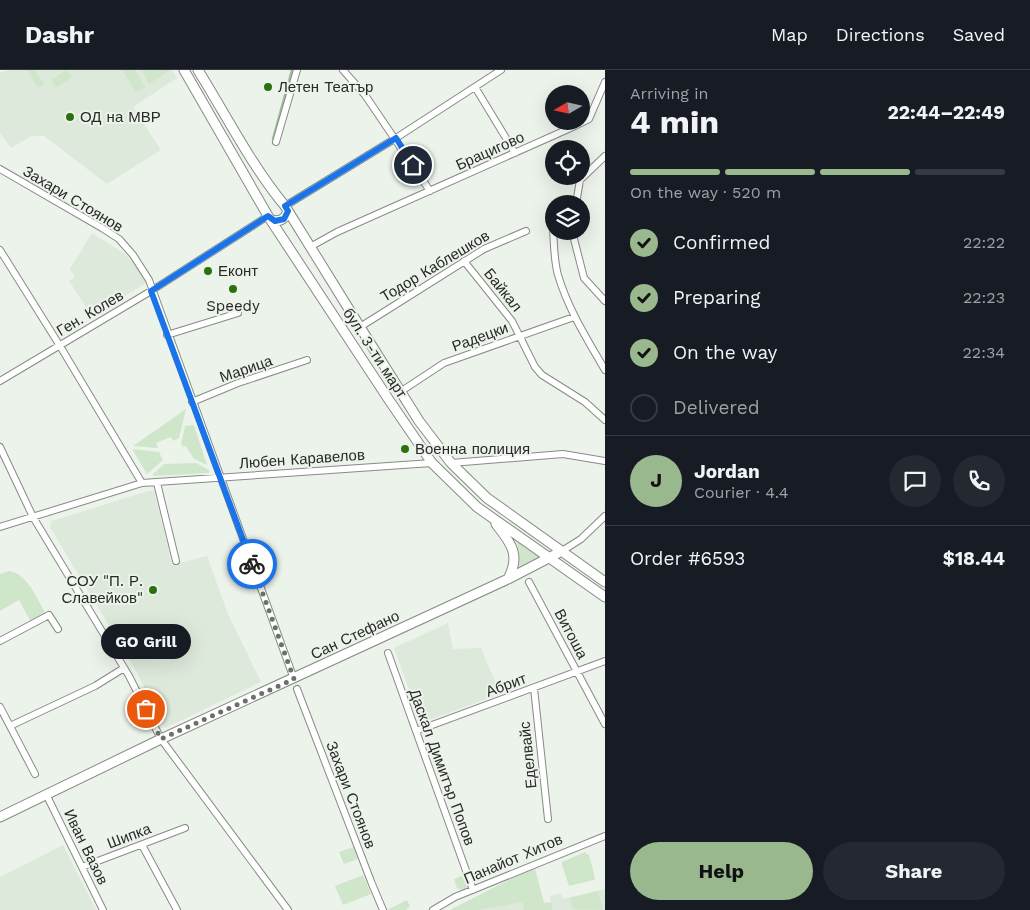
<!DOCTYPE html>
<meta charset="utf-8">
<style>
:root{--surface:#171b24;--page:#242831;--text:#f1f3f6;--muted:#9ea1a6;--line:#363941;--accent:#99b88e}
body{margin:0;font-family:"Work Sans",sans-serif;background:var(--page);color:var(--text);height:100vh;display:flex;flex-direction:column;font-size:19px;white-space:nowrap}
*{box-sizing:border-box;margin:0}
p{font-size:16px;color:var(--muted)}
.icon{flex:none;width:28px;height:28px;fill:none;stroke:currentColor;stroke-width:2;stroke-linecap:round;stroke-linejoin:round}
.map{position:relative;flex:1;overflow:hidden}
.details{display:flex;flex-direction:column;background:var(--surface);width:425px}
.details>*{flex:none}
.needle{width:32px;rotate:261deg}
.controls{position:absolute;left:545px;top:15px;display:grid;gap:10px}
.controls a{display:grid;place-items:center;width:45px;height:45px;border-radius:50%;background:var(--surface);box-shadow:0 5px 20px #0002;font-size:25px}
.pin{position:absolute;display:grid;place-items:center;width:42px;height:42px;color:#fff;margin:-21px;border:2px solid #fff;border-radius:50%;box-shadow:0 1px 5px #0007}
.courier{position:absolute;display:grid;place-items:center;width:50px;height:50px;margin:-25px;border:4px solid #1a73e8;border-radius:50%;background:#fff;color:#222;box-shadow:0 1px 6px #0007}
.bubble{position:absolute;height:35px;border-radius:18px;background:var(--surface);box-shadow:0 5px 20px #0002;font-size:16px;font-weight:700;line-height:35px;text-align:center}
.headline em{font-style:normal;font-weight:700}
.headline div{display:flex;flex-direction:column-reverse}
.headline{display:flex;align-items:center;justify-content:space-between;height:85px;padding:0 25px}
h1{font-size:32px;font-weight:700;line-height:38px}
.bar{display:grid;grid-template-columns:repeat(4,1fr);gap:8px 5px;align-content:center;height:60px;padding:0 25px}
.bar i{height:6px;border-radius:4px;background:var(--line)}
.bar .selected{background:var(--accent)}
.bar p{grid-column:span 4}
.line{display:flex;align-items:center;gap:12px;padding:0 25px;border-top:1px solid var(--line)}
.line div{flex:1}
.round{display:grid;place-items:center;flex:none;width:52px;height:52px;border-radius:26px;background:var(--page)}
ol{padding:0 25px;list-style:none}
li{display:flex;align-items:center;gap:15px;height:55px}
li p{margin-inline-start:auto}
li .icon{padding:5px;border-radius:50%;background:var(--accent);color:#111;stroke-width:4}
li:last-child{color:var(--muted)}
li i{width:28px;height:28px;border:2px solid var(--line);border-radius:50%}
.primary-button{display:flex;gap:10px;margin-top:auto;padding:10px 25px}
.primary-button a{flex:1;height:58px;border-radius:30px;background:var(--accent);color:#111;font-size:20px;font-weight:700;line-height:58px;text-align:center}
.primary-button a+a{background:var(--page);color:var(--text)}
header{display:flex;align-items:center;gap:30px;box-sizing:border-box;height:70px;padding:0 25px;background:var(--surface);border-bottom:1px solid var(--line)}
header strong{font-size:24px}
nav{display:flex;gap:28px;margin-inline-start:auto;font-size:18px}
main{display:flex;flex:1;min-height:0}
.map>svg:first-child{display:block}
</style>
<header>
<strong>Dashr</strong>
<nav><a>Map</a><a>Directions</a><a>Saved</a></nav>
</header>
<main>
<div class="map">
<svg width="605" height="840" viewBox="0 0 605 840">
<rect width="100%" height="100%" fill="#ecf3ea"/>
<path fill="#dde9da" d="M9,0H172L177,8L133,37L161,80L107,114L44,66H31L11,78L0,63V3Z
M92,163L125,184L135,195L146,213L92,246L69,211L75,207L70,199Z
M148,421H154L172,495L207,486L228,544L261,612L165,658L135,599L50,457L52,451Z
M448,553L453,579L481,578L496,614L490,617L493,626L500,624L421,653L394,578Z
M63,775L96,840H0V807Z
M535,799L544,833L551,832L550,826L561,823L563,829L605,819V840H450Z"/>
<path fill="#d0e6ca" d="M27,0H35L44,14L38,18Z
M67,0L72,7L56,18L51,10Z
M122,0H135L145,17L136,22Z
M142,0H168L169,1L149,14Z
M186,339L179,368L173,371L171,367L156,373L158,378L133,376Z
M194,355L207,395L194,389L186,376L183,377L181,374L185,356Z
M132,379L159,382L163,390L147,404Z
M196,393L209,400V403L153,406V404L164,394Z
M516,469L539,487L518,497L519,484Z
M9,501C28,504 37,529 46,544L31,552L19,530L0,541V504Z
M354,777L358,789L344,794L339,782Z
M585,782L589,785L595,808L594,810L569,816L562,795V792Z
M535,799L544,833L551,832L552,840H524L522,832L477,840H450L524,802Z
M363,805L371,824L343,835L335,816Z
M464,805L469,817L462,820L457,818L454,809Z
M598,821L603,840L573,839L569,828Z
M407,830L410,836L406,840H387Z"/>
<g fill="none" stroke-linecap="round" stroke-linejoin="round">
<path stroke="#a5bc9f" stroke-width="2.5" d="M273,69L292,0"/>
<g stroke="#868c84" stroke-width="8">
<path id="street" d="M343,0L365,25L430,121
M475,17L515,83
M276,72L297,0
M0,99L102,158L119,169L133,185L149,210L294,609
M576,134L580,110L605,86
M285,136L396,68L501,0
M553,158C554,174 554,191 558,205C568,239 587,269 605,300
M575,161L574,169L584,208L605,231
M310,177L337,162L575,56L589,49L605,12
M0,180L60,276L142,413
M464,191L512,251L535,297L542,305L585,332L605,350
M360,257L484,179L526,161
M167,265L238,243
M0,311L151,221L268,146
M400,322L444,293L574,247
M192,332L238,313L307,290
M0,377L33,447L129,606L161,669L288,840
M451,393L563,384L605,391
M157,413L176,491
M0,457L142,413L432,393
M562,481L581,469L605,446
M529,512L605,654
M0,571L49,545L58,559
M388,583L473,820
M534,618L548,749
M297,619L372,814L383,840
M0,637L35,704
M10,656L95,616L124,598
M416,661L605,591
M46,724L103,840
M142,775L177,840
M82,797L185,758
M433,840L455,827L605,766"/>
</g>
<g stroke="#868c84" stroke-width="11">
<path id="secondary" d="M184,0L268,146L389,330L432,393L477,437L605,527
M198,0C226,45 251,95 285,136L360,257L419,351L451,393L487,428L605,512
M270,149C278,153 285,150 288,141
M496,454C511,473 521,485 508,509
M0,747L161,669L508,509L562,481"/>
</g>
<use href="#street" stroke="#fff" stroke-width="6"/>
<use href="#secondary" stroke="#fff" stroke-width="9"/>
</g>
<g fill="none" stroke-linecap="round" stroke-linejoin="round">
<path stroke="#6c706b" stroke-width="5" stroke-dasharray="0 9" d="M146,639L161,669L294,609L252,494"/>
<path stroke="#1a73e8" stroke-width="6" d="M252,494L151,221L268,146L275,151L284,149L288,141L285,136L396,68L413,95"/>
</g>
<g fill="#2d710e" stroke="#ecf3ea" stroke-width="2">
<circle cx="268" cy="17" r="5"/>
<circle cx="70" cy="47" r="5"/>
<circle cx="208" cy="201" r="5"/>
<circle cx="233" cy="219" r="5"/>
<circle cx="405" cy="379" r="5"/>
<circle cx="153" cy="520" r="5"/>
</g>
<g text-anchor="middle" stroke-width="4" stroke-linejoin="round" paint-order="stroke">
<g font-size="15" fill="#272a27" stroke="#ecf3ea" text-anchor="start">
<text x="278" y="22">Летен Театър</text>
<text x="80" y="52">ОД на МВР</text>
<text x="218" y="206">Еконт</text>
<text x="233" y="241" text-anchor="middle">Speedy</text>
<text x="415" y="384">Военна полиция</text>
<text x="143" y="516" text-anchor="end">СОУ "П. Р.<tspan x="143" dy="17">Славейков"</tspan></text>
</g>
<g font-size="15" fill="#272a27" stroke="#ecf3ea">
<text transform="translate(490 81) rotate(-24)" y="5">Брацигово</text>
<text transform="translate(73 129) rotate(31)" y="5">Захари Стоянов</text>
<text transform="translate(435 196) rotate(-31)" y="5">Тодор Каблешков</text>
<text transform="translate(503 220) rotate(51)" y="5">Байкал</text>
<text transform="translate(90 243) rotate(-31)" y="5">Ген. Колев</text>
<text transform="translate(480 267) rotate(-20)" y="5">Радецки</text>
<text transform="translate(375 283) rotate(57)" y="5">бул. 3-ти март</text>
<text transform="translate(246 299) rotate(-19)" y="5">Марица</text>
<text transform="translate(302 389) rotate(-4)" y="5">Любен Каравелов</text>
<text transform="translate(571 564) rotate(62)" y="5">Витоша</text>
<text transform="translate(355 565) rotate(-25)" y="5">Сан Стефано</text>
<text transform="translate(506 615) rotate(-20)" y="5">Абрит</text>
<text transform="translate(528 685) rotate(-96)" y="5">Еделвайс</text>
<text transform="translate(442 697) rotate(70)" y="5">Даскал Димитър Попов</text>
<text transform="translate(351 725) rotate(69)" y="5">Захари Стоянов</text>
<text transform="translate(129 766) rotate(-21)" y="5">Шипка</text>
<text transform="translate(86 777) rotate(64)" y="5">Иван Вазов</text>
<text transform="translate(513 789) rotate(-23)" y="5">Панайот Хитов</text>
</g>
</g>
</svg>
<div class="controls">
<a><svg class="needle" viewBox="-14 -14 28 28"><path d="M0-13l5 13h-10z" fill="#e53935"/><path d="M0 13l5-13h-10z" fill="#9ea1a6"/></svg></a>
<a><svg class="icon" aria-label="locate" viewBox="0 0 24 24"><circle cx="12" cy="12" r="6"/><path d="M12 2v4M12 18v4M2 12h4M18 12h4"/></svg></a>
<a><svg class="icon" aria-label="layers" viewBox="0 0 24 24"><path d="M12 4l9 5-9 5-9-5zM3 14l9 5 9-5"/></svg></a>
</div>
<div class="pin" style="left:146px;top:639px;background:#ea580c"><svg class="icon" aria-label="bag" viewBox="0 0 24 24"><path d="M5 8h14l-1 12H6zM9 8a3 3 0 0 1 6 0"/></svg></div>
<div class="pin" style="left:413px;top:95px;background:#1f2937"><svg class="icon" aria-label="home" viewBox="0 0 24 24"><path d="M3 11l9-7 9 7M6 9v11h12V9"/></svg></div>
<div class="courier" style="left:252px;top:494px"><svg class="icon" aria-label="bike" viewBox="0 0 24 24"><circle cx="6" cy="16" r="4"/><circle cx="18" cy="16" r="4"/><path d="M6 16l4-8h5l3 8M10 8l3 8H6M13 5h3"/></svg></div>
<div class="bubble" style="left:101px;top:554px;width:90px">GO Grill</div>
</div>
<section class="details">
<div class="headline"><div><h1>4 min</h1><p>Arriving in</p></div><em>22:44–22:49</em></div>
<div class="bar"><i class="selected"></i><i class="selected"></i><i class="selected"></i><i></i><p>On the way · 520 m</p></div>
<ol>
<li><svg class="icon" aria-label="check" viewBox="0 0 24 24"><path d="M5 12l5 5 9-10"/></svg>Confirmed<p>22:22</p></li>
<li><svg class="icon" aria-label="check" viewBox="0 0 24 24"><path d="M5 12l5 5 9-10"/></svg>Preparing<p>22:23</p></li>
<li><svg class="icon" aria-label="check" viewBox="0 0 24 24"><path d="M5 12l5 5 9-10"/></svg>On the way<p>22:34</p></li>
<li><i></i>Delivered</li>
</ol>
<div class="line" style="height:90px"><b class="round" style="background:var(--accent);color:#111">J</b><div><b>Jordan</b><p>Courier · 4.4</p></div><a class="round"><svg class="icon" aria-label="chat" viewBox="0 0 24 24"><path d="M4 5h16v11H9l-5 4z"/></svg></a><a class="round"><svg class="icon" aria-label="phone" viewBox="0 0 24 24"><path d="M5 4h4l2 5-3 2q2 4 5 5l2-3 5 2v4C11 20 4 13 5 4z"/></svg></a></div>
<div class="line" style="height:65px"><div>Order #6593</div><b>$18.44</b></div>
<div class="primary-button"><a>Help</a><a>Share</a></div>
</section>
</main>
